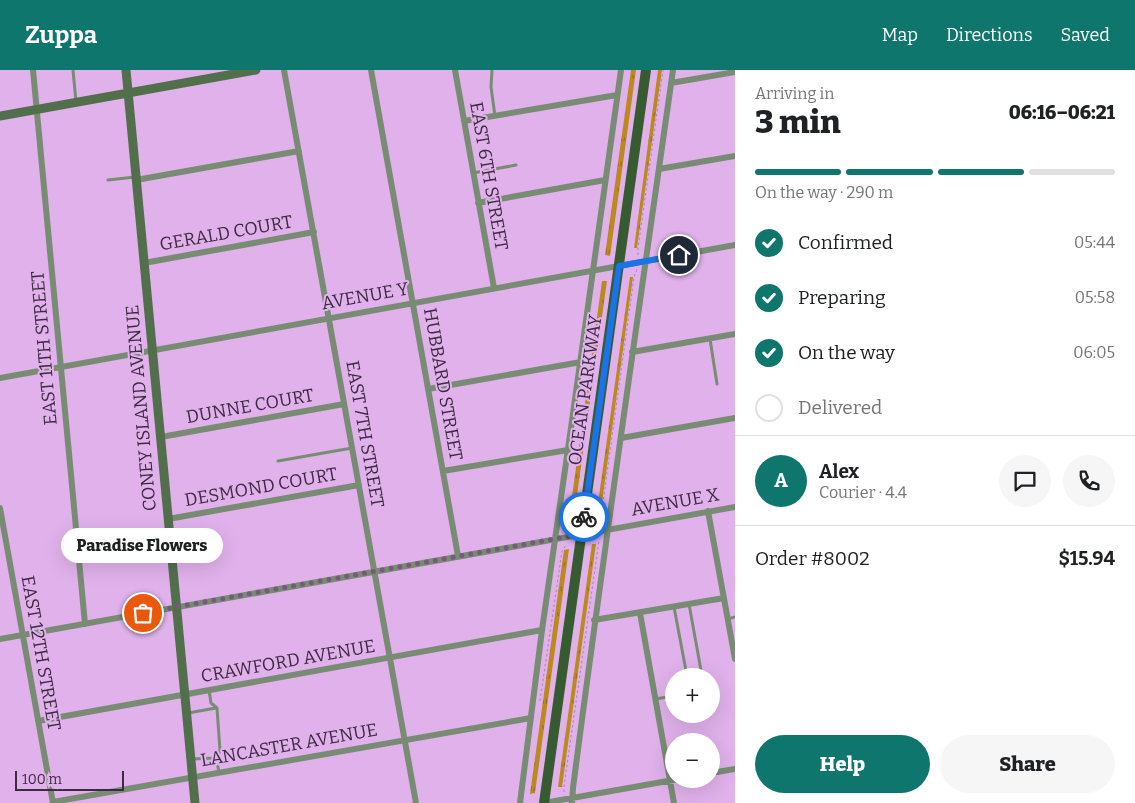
<!DOCTYPE html>
<meta charset="utf-8">
<style>
:root{--surface:#fff;--page:#f6f6f6;--text:#202124;--muted:#757577;--line:#e0e0e0;--accent:#0f766e}
body{margin:0;font-family:Bitter,serif;background:var(--page);color:var(--text);height:100vh;display:flex;flex-direction:column;font-size:19px;white-space:nowrap}
*{box-sizing:border-box;margin:0}
p{font-size:16px;color:var(--muted)}
.icon{flex:none;width:28px;height:28px;fill:none;stroke:currentColor;stroke-width:2;stroke-linecap:round;stroke-linejoin:round}
.map{position:relative;flex:1;overflow:hidden}
.sheet{display:flex;flex-direction:column;background:var(--surface);width:400px}
.sheet>*{flex:none}
.fabs{position:absolute;left:665px;top:598px;display:grid;gap:10px}
.fabs a{display:grid;place-items:center;width:55px;height:55px;border-radius:50%;background:var(--surface);box-shadow:0 5px 20px #0002;font-size:25px}
.scale{position:absolute;left:15px;bottom:12px;width:109px;box-sizing:border-box;padding-left:5px;border:2px solid #3d2a41;border-top:0;font-size:14px;line-height:18px;white-space:nowrap;color:#3d2a41;-webkit-text-stroke:4px #e0b1eb;paint-order:stroke}
.pin{position:absolute;display:grid;place-items:center;width:42px;height:42px;color:#fff;margin:-21px;border:2px solid #fff;border-radius:50%;box-shadow:0 1px 5px #0007}
.courier{position:absolute;display:grid;place-items:center;width:50px;height:50px;margin:-25px;border:4px solid #1a73e8;border-radius:50%;background:#fff;color:#222;box-shadow:0 1px 6px #0007}
.bubble{position:absolute;height:35px;border-radius:18px;background:var(--surface);box-shadow:0 5px 20px #0002;font-size:16px;font-weight:800;line-height:35px;text-align:center}
.overview em{font-style:normal;font-weight:800}
.overview div{display:flex;flex-direction:column-reverse}
.overview{display:flex;align-items:center;justify-content:space-between;height:85px;padding:0 20px}
h1{font-size:32px;font-weight:800;line-height:38px}
.bar{display:grid;grid-template-columns:repeat(4,1fr);gap:8px 5px;align-content:center;height:60px;padding:0 20px}
.bar i{height:6px;border-radius:4px;background:var(--line)}
.bar .active{background:var(--accent)}
.bar p{grid-column:span 4}
.line{display:flex;align-items:center;gap:12px;padding:0 20px;border-top:1px solid var(--line)}
.line div{flex:1}
.round{display:grid;place-items:center;flex:none;width:52px;height:52px;border-radius:26px;background:var(--page)}
ol{padding:0 20px;list-style:none}
li{display:flex;align-items:center;gap:15px;height:55px}
li p{margin-inline-start:auto}
li .icon{padding:5px;border-radius:50%;background:var(--accent);color:#fff;stroke-width:4}
li:last-child{color:var(--muted)}
li i{width:28px;height:28px;border:2px solid var(--line);border-radius:50%}
.cta{display:flex;gap:10px;margin-top:auto;padding:10px 20px}
.cta a{flex:1;height:58px;border-radius:30px;background:var(--accent);color:#fff;font-size:20px;font-weight:800;line-height:58px;text-align:center}
.cta a+a{background:var(--page);color:var(--text)}
header{display:flex;align-items:center;gap:30px;box-sizing:border-box;height:70px;padding:0 25px;background:var(--accent);color:#fff}
header strong{font-size:24px}
nav{display:flex;gap:28px;margin-inline-start:auto;font-size:18px}
main{display:flex;flex:1;min-height:0}
.map>svg:first-child{display:block}
</style>
<header>
<strong>Zuppa</strong>
<nav><a>Map</a><a>Directions</a><a>Saved</a></nav>
</header>
<main>
<div class="map">
<svg width="735" height="733" viewBox="0 0 735 733">
<defs>
<pattern id="grass-tufts" width="24" height="20" patternUnits="userSpaceOnUse" patternTransform="scale(1.25)"><rect width="24" height="20" fill="#bb8920"/><path d="M3 7l-1-3M5 7V3M7 7l1-3M15 17l-1-3M17 17v-4M19 17l1-3" fill="none" stroke="#99701e"/></pattern>
</defs>
<rect width="100%" height="100%" fill="#e0b1eb"/>
<path fill="url(#grass-tufts)" d="M631,0H636L610,186L605,185Z
M658,0H662L637,178H634Z
M630,207H633L600,447H596Z
M602,211H607L573,454L568,455Z
M592,474H596L562,717H558Z
M569,479L535,723L530,724L564,480Z"/>
<g fill="none" stroke-linecap="round" stroke-linejoin="round">
<path stroke="#ab85b3" stroke-width="1" stroke-dasharray="2.5 2.5" stroke-linecap="butt" d="M638,185V178L663,0
M600,454L634,207L637,199
M540,631L562,481L566,475
M564,722V716L599,471"/>
<path stroke="#788c73" stroke-width="3" d="M73,0L76,32
M492,0L491,17L495,46
M473,103L516,95
M108,110L135,107
M710,269L717,314
M278,391L352,378
M689,534L702,606
M674,537L687,606
M728,549L735,547
M209,620L211,633L217,638L220,681L216,688L219,702
M655,629L674,626
M188,643L216,638
M192,689L216,688"/>
<path stroke="#788c73" stroke-width="6" d="M33,0L85,554
M284,0L416,733
M371,0L458,486
M455,0L494,218
M671,13L735,2
M464,51L617,25
M659,99L735,86
M136,110L299,81
M478,133L605,110
M144,193L314,162
M632,282L735,264
M0,308L735,175
M428,319L581,292
M161,367L344,334
M621,368L735,348
M443,401L568,380
M0,438L53,733
M708,441L735,589
M168,449L359,415
M640,543L674,733
M594,550L724,528
M0,569L735,437
M38,651L542,560
M711,703L735,699
M53,732L531,648
M520,733L542,560L571,358L621,0
M544,733L679,709
M572,733L573,718C604,478 639,239 673,0"/>
<path stroke="#526f4c" stroke-width="9" d="M126,0L195,733
M0,46L256,0"/>
<path stroke="#375b30" stroke-width="10" d="M544,733L646,0"/>
</g>
<g fill="none" stroke-linecap="round" stroke-linejoin="round">
<path stroke="#76597c" stroke-width="5" stroke-dasharray="0 9" d="M143,543L582,464L584,447"/>
<path stroke="#1a73e8" stroke-width="6" d="M584,447L619,196L679,185"/>
</g>
<g text-anchor="middle" stroke-width="4" stroke-linejoin="round" paint-order="stroke">
<g font-size="18" fill="#3d2a41" stroke="#e0b1eb">
<text transform="translate(489 106) rotate(80)" y="6">EAST 6TH STREET</text>
<text transform="translate(226 163) rotate(-10)" y="6">GERALD COURT</text>
<text transform="translate(365 226) rotate(-10)" y="6">AVENUE Y</text>
<text transform="translate(44 278) rotate(-95)" y="6">EAST 11TH STREET</text>
<text transform="translate(443 314) rotate(80)" y="6">HUBBARD STREET</text>
<text transform="translate(585 320) rotate(-82)" y="6">OCEAN PARKWAY</text>
<text transform="translate(250 336) rotate(-10)" y="6">DUNNE COURT</text>
<text transform="translate(141 338) rotate(-95)" y="6">CONEY ISLAND AVENUE</text>
<text transform="translate(365 364) rotate(80)" y="6">EAST 7TH STREET</text>
<text transform="translate(261 417) rotate(-10)" y="6">DESMOND COURT</text>
<text transform="translate(675 432) rotate(-10)" y="6">AVENUE X</text>
<text transform="translate(41 583) rotate(80)" y="6">EAST 12TH STREET</text>
<text transform="translate(288 591) rotate(-10)" y="6">CRAWFORD AVENUE</text>
<text transform="translate(289 675) rotate(-10)" y="6">LANCASTER AVENUE</text>
</g>
</g>
</svg>
<div class="fabs">
<a>+</a>
<a>−</a>
</div>
<div class="scale">100 m</div>
<div class="pin" style="left:143px;top:543px;background:#ea580c"><svg class="icon" aria-label="bag" viewBox="0 0 24 24"><path d="M5 8h14l-1 12H6zM9 8a3 3 0 0 1 6 0"/></svg></div>
<div class="pin" style="left:679px;top:185px;background:#1f2937"><svg class="icon" aria-label="home" viewBox="0 0 24 24"><path d="M3 11l9-7 9 7M6 9v11h12V9"/></svg></div>
<div class="courier" style="left:584px;top:447px"><svg class="icon" aria-label="bike" viewBox="0 0 24 24"><circle cx="6" cy="16" r="4"/><circle cx="18" cy="16" r="4"/><path d="M6 16l4-8h5l3 8M10 8l3 8H6M13 5h3"/></svg></div>
<div class="bubble" style="left:61px;top:458px;width:162px">Paradise Flowers</div>
</div>
<section class="sheet">
<div class="overview"><div><h1>3 min</h1><p>Arriving in</p></div><em>06:16–06:21</em></div>
<div class="bar"><i class="active"></i><i class="active"></i><i class="active"></i><i></i><p>On the way · 290 m</p></div>
<ol>
<li><svg class="icon" aria-label="check" viewBox="0 0 24 24"><path d="M5 12l5 5 9-10"/></svg>Confirmed<p>05:44</p></li>
<li><svg class="icon" aria-label="check" viewBox="0 0 24 24"><path d="M5 12l5 5 9-10"/></svg>Preparing<p>05:58</p></li>
<li><svg class="icon" aria-label="check" viewBox="0 0 24 24"><path d="M5 12l5 5 9-10"/></svg>On the way<p>06:05</p></li>
<li><i></i>Delivered</li>
</ol>
<div class="line" style="height:90px"><b class="round" style="background:var(--accent);color:#fff">A</b><div><b>Alex</b><p>Courier · 4.4</p></div><a class="round"><svg class="icon" aria-label="chat" viewBox="0 0 24 24"><path d="M4 5h16v11H9l-5 4z"/></svg></a><a class="round"><svg class="icon" aria-label="phone" viewBox="0 0 24 24"><path d="M5 4h4l2 5-3 2q2 4 5 5l2-3 5 2v4C11 20 4 13 5 4z"/></svg></a></div>
<div class="line" style="height:65px"><div>Order #8002</div><b>$15.94</b></div>
<div class="cta"><a>Help</a><a>Share</a></div>
</section>
</main>
